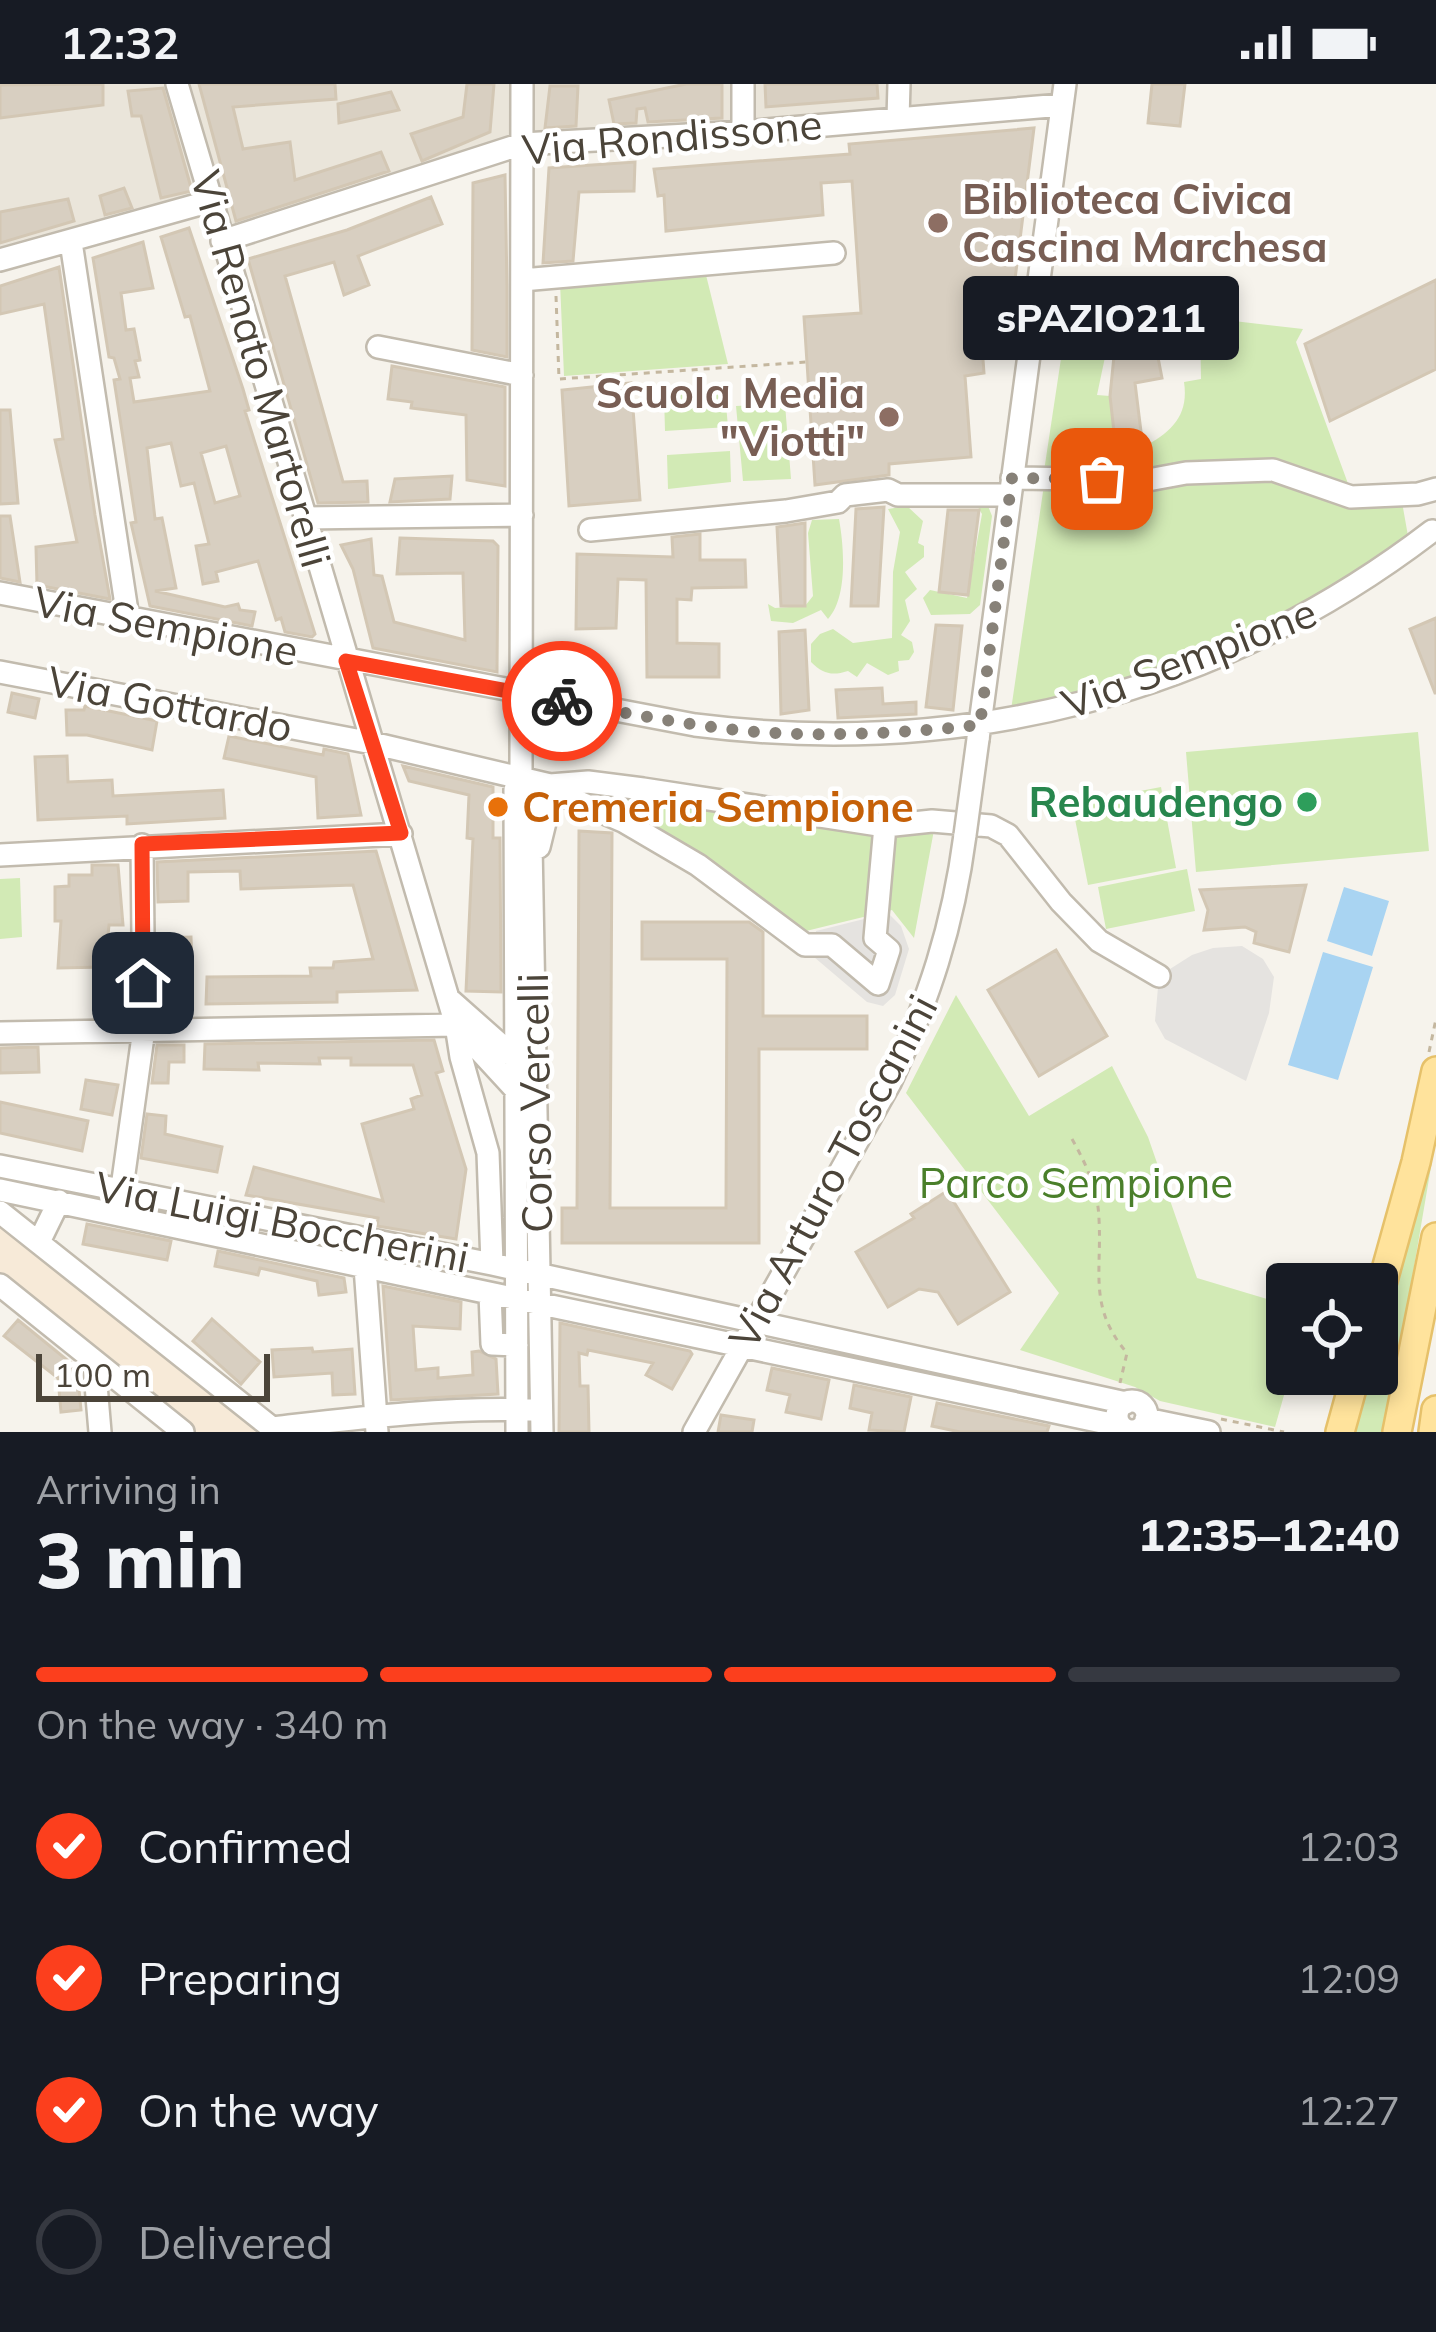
<!DOCTYPE html>
<meta charset="utf-8">
<style>
:root{--surface:#171b24;--page:#20242c;--text:#f1f3f6;--muted:#9ea1a6;--line:#363941;--accent:#fc3f1d}
body{margin:0;font-family:Mulish,sans-serif;background:var(--page);color:var(--text);height:100vh;display:flex;flex-direction:column;font-size:45px;white-space:nowrap}
*{box-sizing:border-box;margin:0}
p{font-size:39px;color:var(--muted)}
.icon{flex:none;width:66px;height:66px;fill:none;stroke:currentColor;stroke-width:2;stroke-linecap:round;stroke-linejoin:round}
.map{position:relative;height:1348px;overflow:hidden}
.drawer{display:flex;flex-direction:column;background:var(--surface);flex:1}
.drawer>*{flex:none}
.buttons{position:absolute;left:1266px;top:1179px;display:grid;gap:24px}
.buttons a{display:grid;place-items:center;width:132px;height:132px;border-radius:12px;background:var(--surface);box-shadow:0 6px 18px #0003;font-size:60px}
.scale{position:absolute;left:36px;bottom:30px;width:234px;box-sizing:border-box;padding-left:12px;border:6px solid #4b4439;border-top:0;font-size:33px;line-height:42px;white-space:nowrap;color:#4b4439;-webkit-text-stroke:9px #fff;paint-order:stroke}
.pin{position:absolute;display:grid;place-items:center;width:102px;height:102px;color:#fff;margin:-51px;border-radius:24px;box-shadow:0 6px 18px #0006}
.courier{position:absolute;display:grid;place-items:center;width:120px;height:120px;margin:-60px;border:9px solid #fc3f1d;border-radius:50%;background:#fff;color:#222;box-shadow:0 3px 15px #0007}
.bubble{position:absolute;height:84px;border-radius:12px;background:var(--surface);box-shadow:0 6px 18px #0003;font-size:39px;font-weight:800;line-height:84px;text-align:center}
.head em{font-style:normal;font-weight:800}
.head div{display:flex;flex-direction:column-reverse}
.head{display:flex;align-items:center;justify-content:space-between;height:204px;padding:0 36px}
h1{font-size:78px;font-weight:800;line-height:90px}
.bar{display:grid;grid-template-columns:repeat(4,1fr);gap:18px 12px;align-content:center;height:144px;padding:0 36px}
.bar i{height:15px;border-radius:9px;background:var(--line)}
.bar .on{background:var(--accent)}
.bar p{grid-column:span 4}
ol{padding:0 36px;list-style:none}
li{display:flex;align-items:center;gap:36px;height:132px}
li p{margin-inline-start:auto}
li .icon{padding:12px;border-radius:50%;background:var(--accent);color:#fff;stroke-width:4}
li:last-child{color:var(--muted)}
li i{width:66px;height:66px;border:6px solid var(--line);border-radius:50%}
.status{display:flex;justify-content:space-between;align-items:center;height:84px;padding:0 60px;background:var(--surface);direction:ltr}
.status svg{height:33px;fill:currentColor}
.map>svg:first-child{display:block}
</style>
<div class="status"><b>12:32</b><svg viewBox="0 0 49 12"><path d="M0 12V9h3v3zM5 12V6h3v6zM10 12V3h3v9zM15 12V0h3v12zM26 1h20v11H26zM47 4h2v5h-2z"/></svg></div>
<div class="map">
<svg width="1436" height="1348" viewBox="0 0 1436 1348">
<rect width="100%" height="100%" fill="#f6f3ec"/>
<path fill="#eae5da" d="M0,0H1065L1062,21L522,60L222,157L211,118L0,174Z"/>
<path fill="#f7ead8" d="M0,1141L260,1348H194L0,1189Z"/>
<path fill="#d2eab5" d="M706,191L728,280L564,292L560,198Z
M1200,233L1303,245L1296,258L1350,405L1299,387H1044L1067,235L1112,240L1097,311L1110,312L1118,375L1144,372L1143,363C1172,348 1189,331 1184,298L1201,295Z
M725,309L728,343L665,347L664,311Z
M785,320L791,395L743,397L736,322Z
M730,367L731,398L668,405L667,371Z
M1253,391L1402,418L1408,452L1324,514L1203,568L1064,617L1011,626L1044,401Z
M986,417L992,432L980,521L970,530L931,531L923,514L930,506L967,514L982,430L976,420Z
M907,422L923,437L918,459L924,462V473L905,488L917,505L905,516L910,537L901,551L912,558L914,568L909,576L898,577L899,587L888,591L867,579L857,593L848,587C832,592 823,590 811,578V560L820,550L833,545L853,559L892,554L893,488L900,448L888,425Z
M839,435C844,463 848,513 828,535L821,526L793,539L771,537L768,520L775,524L805,522L813,512L808,449L812,436Z
M1418,648L1429,767L1196,788L1186,668Z
M1161,703L1176,784L1088,801L1072,720Z
M590,709L934,746L914,854L892,826L806,847Z
M1187,785L1195,827L1106,845L1098,803Z
M20,794L22,853L0,855V795Z
M956,911L1029,1032L1112,982L1148,1053L1197,1194L1287,1221V1290H1290L1275,1343L1160,1317L1135,1303L1020,1266L1059,1209L906,1009Z
M1432,1077L1386,1348H1351L1368,1290H1377V1259Z"/>
<path fill="#e5e3e0" d="M888,829L901,842L909,865L895,911L883,922L867,918L814,873L816,847Z
M1242,862L1263,875L1274,893L1269,929L1246,997L1165,955L1155,937L1159,892L1192,871L1213,864Z"/>
<path fill="#a9d4f2" d="M1344,803L1389,817L1372,872L1327,857Z
M1323,868L1373,883L1338,996L1288,981Z"/>
<path fill="#d8cfc1" stroke="#d3c7b4" stroke-width="3" fill-rule="evenodd" d="M103,0V21L0,34V1Z
M199,0H335L336,15L233,23L243,65L290,58L295,96L381,68L389,87L236,137Z
M467,0H494L490,48L422,77L411,50L463,33Z
M686,0H722V34L648,38L645,24L637,25L636,39L614,40L609,16Z
M765,0H877L878,14L766,23Z
M1152,0H1185L1180,42L1148,39Z
M550,2H578L576,42L545,44Z
M163,4L192,107L161,114L141,32H132L128,7Z
M391,8L399,26L339,39L338,20Z
M1034,44L1012,219L979,221L984,289L965,292L971,373L889,380V391L815,401L804,233L861,229L852,97L821,99L823,131L666,147L664,111L658,112L654,85L850,70L849,60Z
M635,78L634,107L579,108L573,177L543,179L549,84Z
M505,91L507,202V273L472,266L473,99Z
M124,104L132,124L105,131L100,112Z
M431,113L442,140L358,172L369,201L344,211L334,178L285,192L343,398L367,397L368,418L318,419L248,175L347,146Z
M68,115L74,137L0,159V128Z
M189,144L243,305L249,326L245,327L315,550L312,553L285,548L281,534L276,536L258,477L216,488L218,497L203,500L196,462L209,460L194,399L181,402L171,359L147,364L155,435L162,434L176,504L155,507L225,523L238,520L240,526L255,528L252,542L150,522L131,439L136,438L114,296L120,295L114,274L109,273L93,174L143,158L153,204L121,209L126,246L134,245L140,276L135,277L139,293L130,294L134,318L210,307L190,232L185,233L161,153ZM226,362L240,412L215,419L201,369Z
M59,183L95,431L110,515L37,501L36,463L77,458L55,356L63,355L44,220L0,230V202Z
M1436,196V285L1330,337L1305,260Z
M1116,252L1155,258L1162,294L1135,299L1144,372L1117,375L1110,312Z
M392,282L505,303V402L467,396L466,331L411,324L412,318L388,315Z
M631,299L640,416L569,422L562,306Z
M0,326H10L18,419L0,420Z
M452,392L450,415L390,418L395,395Z
M884,423L878,522H851L856,425Z
M948,426H979L968,511L939,508Z
M0,432H10L20,498L0,494Z
M805,439V522H781L777,443Z
M700,450V476H745L746,503L692,504L691,516L677,515V559L719,560V593H647L646,496L618,495L616,544L576,545L577,470L673,473L672,453Z
M400,454L493,457L498,462L497,588L373,564L353,485L341,461L371,455L374,491L382,492L394,538L465,556L463,489L397,490Z
M1436,534V609H1435L1410,545Z
M936,541L962,542L953,626L926,623Z
M805,546L809,626L781,630L779,548Z
M882,604L883,620L916,618V630L838,634L836,606Z
M12,609L39,615L35,634L8,628Z
M85,622L157,637L152,666L87,651H67L66,626H84Z
M229,652L323,671L324,665L348,670L361,731L318,734L316,693L224,674Z
M67,672L68,698L112,696L113,712L223,706L225,734L127,740V732L38,736L35,673Z
M403,682L493,703V754H500L501,908L466,907L473,755L467,754L469,711L409,697Z
M579,747L612,749L610,1124H726L727,875H642V838H749L763,848V932H867V965H759V1159H562V1124H577Z
M376,767L417,906L337,908V918L206,920L207,893L311,892L310,884H333L334,878L373,875L353,801L241,805L240,787L188,788V817L158,818L157,778Z
M92,781H118L123,841H109L105,883L58,884L61,837H55V803L69,802V791H92Z
M1306,801L1289,868L1254,859L1256,848L1245,843L1204,846L1208,826L1200,806Z
M191,853L192,881H182L183,918H159L158,854Z
M1056,866L1107,952L1039,992L988,906Z
M434,956L443,987L436,989L466,1085L456,1155L377,1142L378,1134L246,1111L254,1083L383,1117L362,1040L414,1025L411,1015L422,1011L413,981H351V974H319L320,980L258,979L259,986L204,985L205,960Z
M157,961H184V978H169L168,999H152Z
M38,963L39,988L0,989V964Z
M86,996L118,1001L112,1031L81,1025Z
M0,1018L88,1037L82,1067L0,1049Z
M147,1030L166,1032L165,1050L222,1063L217,1088L141,1074Z
M947,1107L1010,1208L958,1240L938,1208L919,1205L888,1223L856,1168L914,1134L911,1130Z
M87,1140L171,1157L167,1176L83,1160Z
M218,1167L344,1194L346,1208L319,1211L317,1197L260,1184L258,1191L215,1182Z
M383,1202L461,1218L460,1245L413,1242L416,1286L438,1284V1294L473,1291L472,1268L479,1267L496,1275L498,1310L391,1316Z
M212,1235L260,1278L241,1300L193,1257Z
M18,1236L77,1284L81,1326L61,1328L58,1294L4,1252Z
M560,1239L690,1267L692,1270L672,1305L646,1291L653,1279L588,1266L587,1271L579,1269L580,1302H588L589,1348H559Z
M312,1264L313,1268L352,1265L355,1310L333,1311L332,1289L274,1293L272,1266Z
M772,1284L829,1296L821,1335L786,1328L790,1311L767,1306Z
M854,1301L911,1313L904,1348L869,1346L872,1329L850,1324Z
M937,1319L1049,1342L1047,1348H960L932,1342Z
M721,1331L754,1336L752,1348H718Z"/>
<g fill="none" stroke-linecap="round" stroke-linejoin="round">
<g stroke="#c2bbae" stroke-width="26">
<path id="minor" d="M177,0L456,941L461,973L488,1069L492,1180
M743,0V48
M898,35L899,0
M222,157L522,60L743,48L1062,21
M71,158L128,534
M0,176L211,117
M522,196L834,169
M378,263L522,291
M1012,394L1148,396L1186,389L1273,386L1351,413L1418,410L1436,405
M305,434L522,431
M590,446L786,427L838,418L845,411L888,406L898,411H1009
M0,509L695,641C963,675 1218,611 1432,447
M0,588L372,659L550,701L560,710L623,737L698,781L805,861H832L878,900L889,866L875,854L885,742
M978,655L1065,0
M521,692L530,707L542,1348
M550,701L588,698L643,705L885,742L932,737L991,742L1008,751L1061,818L1099,857L1159,892
M539,763L549,722L560,710
M0,771L401,750
M449,915L520,978
M456,941L514,1004
M0,949L456,941
M0,1082L492,1180L1126,1319
M0,1106L1121,1342
M120,1118L144,945L142,761
M0,1128L277,1348
M39,1158L59,1117
M364,1169L377,1348
M0,1201L183,1348
M490,1210L492,1260L517,1261
M94,1277L100,1348
M1117 1332a15 15 0 1 1 30 0a15 15 0 1 1-30 0Z
M1146,1335L1209,1348
M272,1344C358,1334 444,1323 531,1326
M517,1348L515,706L521,692L522,0
M694,1348L890,999C929,915 953,843 965,751"/>
</g>
<g stroke="#e6c16a" stroke-width="32">
<path id="major" d="M1377,1218L1416,1078L1436,987
M1340,1348L1356,1290
M1397,1348L1436,1153
M1433,1348L1436,1326"/>
</g>
<path stroke="#c4b79f" stroke-width="3" stroke-dasharray="6 6" stroke-linecap="butt" d="M556,212L559,295L807,278
M1429,968L1436,935
M1072,1055C1086,1080 1098,1105 1099,1135C1102,1189 1088,1223 1127,1269L1120,1299
M1221,1335L1284,1348"/>
<use href="#minor" stroke="#fff" stroke-width="21"/>
<use href="#major" stroke="#ffe39c" stroke-width="27"/>
<g stroke="#c2bbae" stroke-width="26" stroke-linecap="butt">
<path id="minor-bridge" d="M965,751L978,655"/>
</g>
<use href="#minor-bridge" stroke="#fff" stroke-width="21"/>
</g>
<g fill="none" stroke-linecap="round" stroke-linejoin="round">
<path stroke="#878178" stroke-width="12" stroke-dasharray="0 21.6" d="M562,617C626,629 690,642 756,648C830,653 906,649 980,641L1012,394L1102,395"/>
<path stroke="#fc3f1d" stroke-width="15" d="M143,899L142,760L401,749L346,577L562,617"/>
</g>
<g fill="#8d6e63" stroke="#fff" stroke-width="4.5">
<circle cx="938" cy="139" r="12"/>
<circle cx="889" cy="333" r="12"/>
</g>
<circle fill="#2e9e5b" stroke="#fff" stroke-width="4.5" cx="1307" cy="718" r="12"/>
<circle fill="#e8710a" stroke="#fff" stroke-width="4.5" cx="498" cy="723" r="12"/>
<g text-anchor="middle" stroke-width="9" stroke-linejoin="round" paint-order="stroke">
<g font-size="42" fill="#4b4439" stroke="#fff">
<text transform="translate(672 53) rotate(-5)" y="15">Via Rondissone</text>
<text transform="translate(261 285) rotate(74)" y="15">Via Renato Martorelli</text>
<text transform="translate(166 542) rotate(11)" y="15">Via Sempione</text>
<text transform="translate(1189 574) rotate(-21)" y="15">Via Sempione</text>
<text transform="translate(170 620) rotate(11)" y="15">Via Gottardo</text>
<text transform="translate(535 1019) rotate(-91)" y="15">Corso Vercelli</text>
<text transform="translate(833 1088) rotate(-62)" y="15">Via Arturo Toscanini</text>
<text transform="translate(282 1138) rotate(11)" y="15">Via Luigi Boccherini</text>
</g>
<g font-size="42" font-weight="bold" fill="#785e54" stroke="#fff" text-anchor="start">
<text x="962" y="130">Biblioteca Civica<tspan x="962" dy="48">Cascina Marchesa</tspan></text>
<text x="865" y="324" text-anchor="end">Scuola Media<tspan x="865" dy="48">"Viotti"</tspan></text>
</g>
<g font-size="42" font-weight="bold" fill="#27864d" stroke="#fff" text-anchor="end">
<text x="1283" y="733">Rebaudengo</text>
</g>
<g font-size="42" font-weight="bold" fill="#c56008" stroke="#fff" text-anchor="start">
<text x="522" y="738">Cremeria Sempione</text>
</g>
<g font-size="42" fill="#4a7f2a" stroke="#fff">
<text x="1076" y="1114">Parco Sempione</text>
</g>
</g>
</svg>
<div class="buttons">
<a><svg class="icon" aria-label="locate" viewBox="0 0 24 24"><circle cx="12" cy="12" r="6"/><path d="M12 2v4M12 18v4M2 12h4M18 12h4"/></svg></a>
</div>
<div class="scale">100 m</div>
<div class="pin" style="left:1102px;top:395px;background:#ea580c"><svg class="icon" aria-label="bag" viewBox="0 0 24 24"><path d="M5 8h14l-1 12H6zM9 8a3 3 0 0 1 6 0"/></svg></div>
<div class="pin" style="left:143px;top:899px;background:#1f2937"><svg class="icon" aria-label="home" viewBox="0 0 24 24"><path d="M3 11l9-7 9 7M6 9v11h12V9"/></svg></div>
<div class="courier" style="left:562px;top:617px"><svg class="icon" aria-label="bike" viewBox="0 0 24 24"><circle cx="6" cy="16" r="4"/><circle cx="18" cy="16" r="4"/><path d="M6 16l4-8h5l3 8M10 8l3 8H6M13 5h3"/></svg></div>
<div class="bubble" style="left:963px;top:192px;width:276px">sPAZIO211</div>
</div>
<section class="drawer">
<div class="head"><div><h1>3 min</h1><p>Arriving in</p></div><em>12:35–12:40</em></div>
<div class="bar"><i class="on"></i><i class="on"></i><i class="on"></i><i></i><p>On the way · 340 m</p></div>
<ol>
<li><svg class="icon" aria-label="check" viewBox="0 0 24 24"><path d="M5 12l5 5 9-10"/></svg>Confirmed<p>12:03</p></li>
<li><svg class="icon" aria-label="check" viewBox="0 0 24 24"><path d="M5 12l5 5 9-10"/></svg>Preparing<p>12:09</p></li>
<li><svg class="icon" aria-label="check" viewBox="0 0 24 24"><path d="M5 12l5 5 9-10"/></svg>On the way<p>12:27</p></li>
<li><i></i>Delivered</li>
</ol>
</section>
